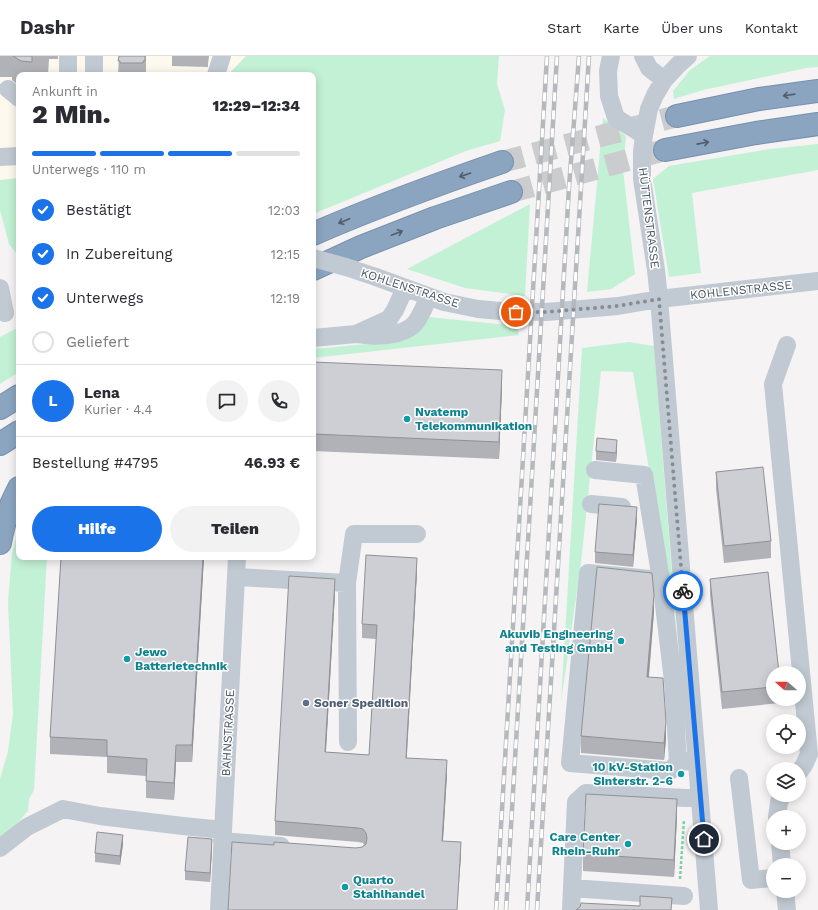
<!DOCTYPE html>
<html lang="de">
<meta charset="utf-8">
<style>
:root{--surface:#fff;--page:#f2f2f3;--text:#2b2b33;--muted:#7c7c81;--line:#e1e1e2;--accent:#1a73e8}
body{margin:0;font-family:"Work Sans",sans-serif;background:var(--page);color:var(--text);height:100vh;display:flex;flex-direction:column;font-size:15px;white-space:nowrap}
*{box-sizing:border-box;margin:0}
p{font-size:13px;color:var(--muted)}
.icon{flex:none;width:22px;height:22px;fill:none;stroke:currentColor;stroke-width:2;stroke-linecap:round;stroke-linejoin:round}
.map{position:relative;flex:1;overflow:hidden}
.drawer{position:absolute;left:16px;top:16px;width:300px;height:488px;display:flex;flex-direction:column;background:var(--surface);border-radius:8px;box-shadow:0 2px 10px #0003}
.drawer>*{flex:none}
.needle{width:26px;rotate:291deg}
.fabs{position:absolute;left:766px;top:610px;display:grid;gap:8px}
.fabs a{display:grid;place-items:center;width:40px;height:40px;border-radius:50%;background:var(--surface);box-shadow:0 2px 10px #0003;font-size:20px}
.pin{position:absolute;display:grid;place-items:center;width:34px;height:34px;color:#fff;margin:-17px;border:2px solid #fff;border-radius:50%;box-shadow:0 1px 4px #0007}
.courier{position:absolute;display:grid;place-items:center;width:40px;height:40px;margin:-20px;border:3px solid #1a73e8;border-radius:50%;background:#fff;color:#222;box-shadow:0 1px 5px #0007}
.head em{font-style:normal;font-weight:800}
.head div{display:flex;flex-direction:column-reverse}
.head{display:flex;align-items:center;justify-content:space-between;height:68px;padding:0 16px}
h1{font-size:26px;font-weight:800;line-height:30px}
.bar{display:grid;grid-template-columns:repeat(4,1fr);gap:6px 4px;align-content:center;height:48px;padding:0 16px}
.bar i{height:5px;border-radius:3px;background:var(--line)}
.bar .selected{background:var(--accent)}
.bar p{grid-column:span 4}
.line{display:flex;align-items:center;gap:10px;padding:0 16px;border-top:1px solid var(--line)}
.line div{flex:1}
.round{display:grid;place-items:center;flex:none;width:42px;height:42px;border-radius:21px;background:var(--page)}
ol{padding:0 16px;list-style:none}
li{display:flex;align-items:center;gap:12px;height:44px}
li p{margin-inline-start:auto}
li .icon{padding:4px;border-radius:50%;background:var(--accent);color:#fff;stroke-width:4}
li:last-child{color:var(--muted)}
li i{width:22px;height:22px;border:2px solid var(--line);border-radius:50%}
.cta{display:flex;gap:8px;margin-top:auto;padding:8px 16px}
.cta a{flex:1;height:46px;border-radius:24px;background:var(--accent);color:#fff;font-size:16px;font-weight:800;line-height:46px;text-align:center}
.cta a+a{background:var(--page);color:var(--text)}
header{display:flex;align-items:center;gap:24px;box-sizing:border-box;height:56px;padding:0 20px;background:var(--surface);border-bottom:1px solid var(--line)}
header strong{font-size:19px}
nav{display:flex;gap:22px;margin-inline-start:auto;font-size:14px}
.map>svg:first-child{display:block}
</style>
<header>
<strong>Dashr</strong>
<nav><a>Start</a><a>Karte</a><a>Über uns</a><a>Kontakt</a></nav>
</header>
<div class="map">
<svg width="818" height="854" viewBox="0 0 818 854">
<rect width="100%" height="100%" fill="#f5f3f3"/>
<path fill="#fdf9ef" d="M0,0H246L228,19H19V122L0,124Z"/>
<path fill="#c3f1d5" d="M246,0H499L497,28L505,54L500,85L466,95L313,158V19H228Z
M710,0H818V11L806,12L703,34L674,43L673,35L690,14Z
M603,62L626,80L623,114L635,218L611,233L587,236Z
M818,88V114L692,137L701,217L669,221L653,123L669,110L770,93Z
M19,122V201L9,188L0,154V124Z
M530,148L525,240L465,232L407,213Z
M429,261L517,270L519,279L313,302V293L398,285Z
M19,271V316L0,328V281Z
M629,286L654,290L664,418L680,616L670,542L633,316L601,315L581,507L561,646L582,292Z
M19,470V501H47L34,734L29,743L28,755L0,787V723L8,695L13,658L8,546L12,497Z"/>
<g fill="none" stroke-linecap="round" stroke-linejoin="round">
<path stroke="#caccce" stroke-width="22" stroke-dasharray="22 11" stroke-linecap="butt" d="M502,106L677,60
M511,136L665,94"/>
<g stroke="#7690ad" stroke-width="24">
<path id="highway" d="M677,60L759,43L818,35
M665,94L756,77L818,68
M313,178C375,151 438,128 502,106
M313,213L361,191L435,162L511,136
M0,352L19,340
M0,388L19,376
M0,487C3,468 10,449 19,432"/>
</g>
<path stroke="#7ad0a6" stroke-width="2.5" stroke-dasharray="3 2" stroke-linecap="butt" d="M680,823L684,764"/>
<path stroke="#c1cad2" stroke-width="18" d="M611,0L608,15L609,40L616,62L644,79
M643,0L649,12L664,24
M688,0L678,9L664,24L655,39L649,53L644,79L642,96V123L656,214L659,243L709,854
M68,19V0
M94,19V0
M216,19L222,0
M8,33L19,42
M0,101L19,100
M376,221L444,246L478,253L501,255L546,256L618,250L659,243L818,225
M0,232L5,257
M405,232L395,254L389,263L356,278C373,281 405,281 416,266C421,259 425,249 429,241
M313,282L356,278
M787,289L773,328L809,698L804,709L799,716
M595,414L644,419L661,524L673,625L690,623
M591,448L622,451
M236,521L347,527L348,686
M661,524L588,517L570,707L670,715L678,706
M347,527L354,478H417
M673,625L678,706L690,705
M739,722L751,824L773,822
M777,761L779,746L783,739
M222,785L281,790
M780,787L782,809
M0,792L27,771L63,753L100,760L183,770L223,774
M572,832L576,746L586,737L685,742L700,741
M785,835L787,854
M219,854L237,501
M571,854L572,832L684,840"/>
<use href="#highway" stroke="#8ba5c1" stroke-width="22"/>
<g stroke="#b5b8bd" stroke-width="4.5">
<path id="rail" d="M496,854L547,0
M506,854L557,0
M527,854L569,131L579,0
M537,854L589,0"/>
</g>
<use href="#rail" stroke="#fff" stroke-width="3" stroke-dasharray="9" stroke-linecap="butt"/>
<path stroke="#c1cad2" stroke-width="18" d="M313,202L346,211L376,221"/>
</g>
<path fill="#b0b2b7" d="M0,0H58V3H49L48,19H19V29L12,24V21H0Z
M119,0H146V19H118Z
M172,0H209L208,8V11L172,10Z
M313,306L502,331L499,403L313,395Z
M617,393L616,406L596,404V395Z
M716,416L771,485V502L724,507L716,433Z
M637,463L633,511L595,507V496Z
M61,501H204L192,706H176L174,744L146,742V720L107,717V701L50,698V681Z
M417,516L406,702L447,718L443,785L461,800L274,789L356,792L362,791L364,789L363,787L358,786L275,779V765L335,537L326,696L369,699L376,583L362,582V568Z
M710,523L773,617V643H780V647L722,653L710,539Z
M654,556L649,621L666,683L664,704L581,697V680Z
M677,760L674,821L583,815V798Z
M123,788L120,809L95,806V797Z
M212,792L210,826L185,824V815Z"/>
<path fill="#909195" d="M502,314V331L499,403V386Z
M617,384V393L616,406V397Z
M637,451V463L633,511V499Z
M203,501H204L192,706V689Z
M417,502V516L406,716V702Z
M335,523V537L325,710V696Z
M654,539V556L647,638V621Z
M666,666V683L664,704V687Z
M176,689V706L174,744V727Z
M447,704V718L442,799V785Z
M677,743V760L674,821V804Z
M123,779V788L120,809V800Z
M212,783V792L210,826V817Z
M461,786V800L457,854Z"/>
<path fill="#cdcfd5" stroke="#909195" d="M13,0H32V6L21,5Z
M119,0H145V5H143V7H120V5H118Z
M313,306L502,314L499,386L313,378Z
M597,382L617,384L616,397L596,395Z
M763,411L771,485L724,490L716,416Z
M599,448L637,451L633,499L595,496Z
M366,499L417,502L406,702L447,704L442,785L461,786L457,854H228L232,786L274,789V786L356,792L362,791L366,788L367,782L366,777L363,773L358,772L275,765L289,520L335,523L325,696L369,699L377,569L362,568Z
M61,501H203L192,689H176L174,727L146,725L147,703L107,700V684L50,681Z
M597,511L652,517L654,539L647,621L663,622L666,666L664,687L581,680Z
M768,516L779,617H773V631L722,636L710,523Z
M586,738L677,743L674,804L583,798Z
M97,776L123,779L120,800L95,797Z
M188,781L212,783L210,817L185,815Z
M640,840L672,842L671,854H576L580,851L581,847L640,850Z"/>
<defs><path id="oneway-shaft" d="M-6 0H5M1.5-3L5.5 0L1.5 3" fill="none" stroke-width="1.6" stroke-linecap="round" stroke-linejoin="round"/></defs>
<g stroke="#505e6b">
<use href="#oneway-shaft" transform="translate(789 39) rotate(172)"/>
<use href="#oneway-shaft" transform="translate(703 87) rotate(-11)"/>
<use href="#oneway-shaft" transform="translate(465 119) rotate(161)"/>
<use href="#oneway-shaft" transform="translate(344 165) rotate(157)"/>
<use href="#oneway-shaft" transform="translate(397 177) rotate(-21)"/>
</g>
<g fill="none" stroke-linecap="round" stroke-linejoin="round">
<path stroke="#868d94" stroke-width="4" stroke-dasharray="0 7.2" d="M516,256H546L618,250L659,243L683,535"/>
<path stroke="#1a73e8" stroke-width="5" d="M683,535L704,783"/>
</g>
<g fill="#0f9aa8" stroke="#fff" stroke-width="1.5">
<circle cx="407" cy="363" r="4"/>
<circle cx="621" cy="585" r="4"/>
<circle cx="127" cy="603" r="4"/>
<circle cx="681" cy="718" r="4"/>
<circle cx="628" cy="788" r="4"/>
<circle cx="345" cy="831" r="4"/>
</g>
<circle fill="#5c6f8a" stroke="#fff" stroke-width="1.5" cx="306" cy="647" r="4"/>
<g text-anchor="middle" stroke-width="3" stroke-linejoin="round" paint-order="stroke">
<g font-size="12" fill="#4a5661" stroke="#fff">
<text transform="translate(649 162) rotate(83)" y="4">HÜTTENSTRASSE</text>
<text transform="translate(410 232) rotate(18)" y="4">KOHLENSTRASSE</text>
<text transform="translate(741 234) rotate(-6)" y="4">KOHLENSTRASSE</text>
<text transform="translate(228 677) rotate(-87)" y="4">BAHNSTRASSE</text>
</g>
<g font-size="12" font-weight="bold" fill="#0d838f" stroke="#fff" text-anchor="start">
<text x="415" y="360">Nvatemp<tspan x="415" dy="14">Telekommunikation</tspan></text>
<text x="613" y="582" text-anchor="end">Akuvib Engineering<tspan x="613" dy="14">and Testing GmbH</tspan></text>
<text x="135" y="600">Jewo<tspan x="135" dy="14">Batterietechnik</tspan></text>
<text x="673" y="715" text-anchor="end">10 kV-Station<tspan x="673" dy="14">Sinterstr. 2-6</tspan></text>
<text x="620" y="785" text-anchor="end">Care Center<tspan x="620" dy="14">Rhein-Ruhr</tspan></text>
<text x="353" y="828">Quarto<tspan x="353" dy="14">Stahlhandel</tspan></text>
</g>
<g font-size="12" font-weight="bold" fill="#4e5e75" stroke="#fff" text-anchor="start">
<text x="314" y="651">Soner Spedition</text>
</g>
</g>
</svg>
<div class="fabs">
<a><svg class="needle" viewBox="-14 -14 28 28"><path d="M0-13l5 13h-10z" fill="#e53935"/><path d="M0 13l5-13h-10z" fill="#7c7c81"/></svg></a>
<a><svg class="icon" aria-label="locate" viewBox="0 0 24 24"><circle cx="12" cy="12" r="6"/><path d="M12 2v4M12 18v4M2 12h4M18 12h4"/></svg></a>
<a><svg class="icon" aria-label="layers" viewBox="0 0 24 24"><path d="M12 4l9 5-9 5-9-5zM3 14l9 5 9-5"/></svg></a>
<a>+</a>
<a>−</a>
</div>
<div class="pin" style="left:516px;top:256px;background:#ea580c"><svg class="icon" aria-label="bag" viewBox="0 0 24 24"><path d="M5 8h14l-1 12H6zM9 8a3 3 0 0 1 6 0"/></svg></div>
<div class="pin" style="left:704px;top:783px;background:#1f2937"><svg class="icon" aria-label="home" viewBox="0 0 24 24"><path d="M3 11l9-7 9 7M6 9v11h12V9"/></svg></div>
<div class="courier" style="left:683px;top:535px"><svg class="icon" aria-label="bike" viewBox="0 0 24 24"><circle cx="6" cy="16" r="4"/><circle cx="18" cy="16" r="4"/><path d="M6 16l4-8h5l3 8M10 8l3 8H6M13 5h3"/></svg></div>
<section class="drawer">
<div class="head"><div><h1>2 Min.</h1><p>Ankunft in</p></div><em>12:29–12:34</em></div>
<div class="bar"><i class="selected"></i><i class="selected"></i><i class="selected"></i><i></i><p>Unterwegs · 110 m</p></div>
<ol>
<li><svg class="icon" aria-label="check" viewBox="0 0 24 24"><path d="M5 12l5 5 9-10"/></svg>Bestätigt<p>12:03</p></li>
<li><svg class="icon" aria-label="check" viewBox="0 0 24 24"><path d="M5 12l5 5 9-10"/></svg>In Zubereitung<p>12:15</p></li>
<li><svg class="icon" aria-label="check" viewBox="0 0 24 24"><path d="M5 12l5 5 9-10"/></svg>Unterwegs<p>12:19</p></li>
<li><i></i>Geliefert</li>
</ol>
<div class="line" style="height:72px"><b class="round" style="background:var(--accent);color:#fff">L</b><div><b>Lena</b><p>Kurier · 4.4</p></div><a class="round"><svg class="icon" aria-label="chat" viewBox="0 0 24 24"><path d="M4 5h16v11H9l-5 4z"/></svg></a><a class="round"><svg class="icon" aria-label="phone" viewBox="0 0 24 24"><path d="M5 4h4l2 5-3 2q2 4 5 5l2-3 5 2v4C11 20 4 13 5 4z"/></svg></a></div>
<div class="line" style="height:52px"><div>Bestellung #4795</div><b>46.93 €</b></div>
<div class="cta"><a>Hilfe</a><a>Teilen</a></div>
</section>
</div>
